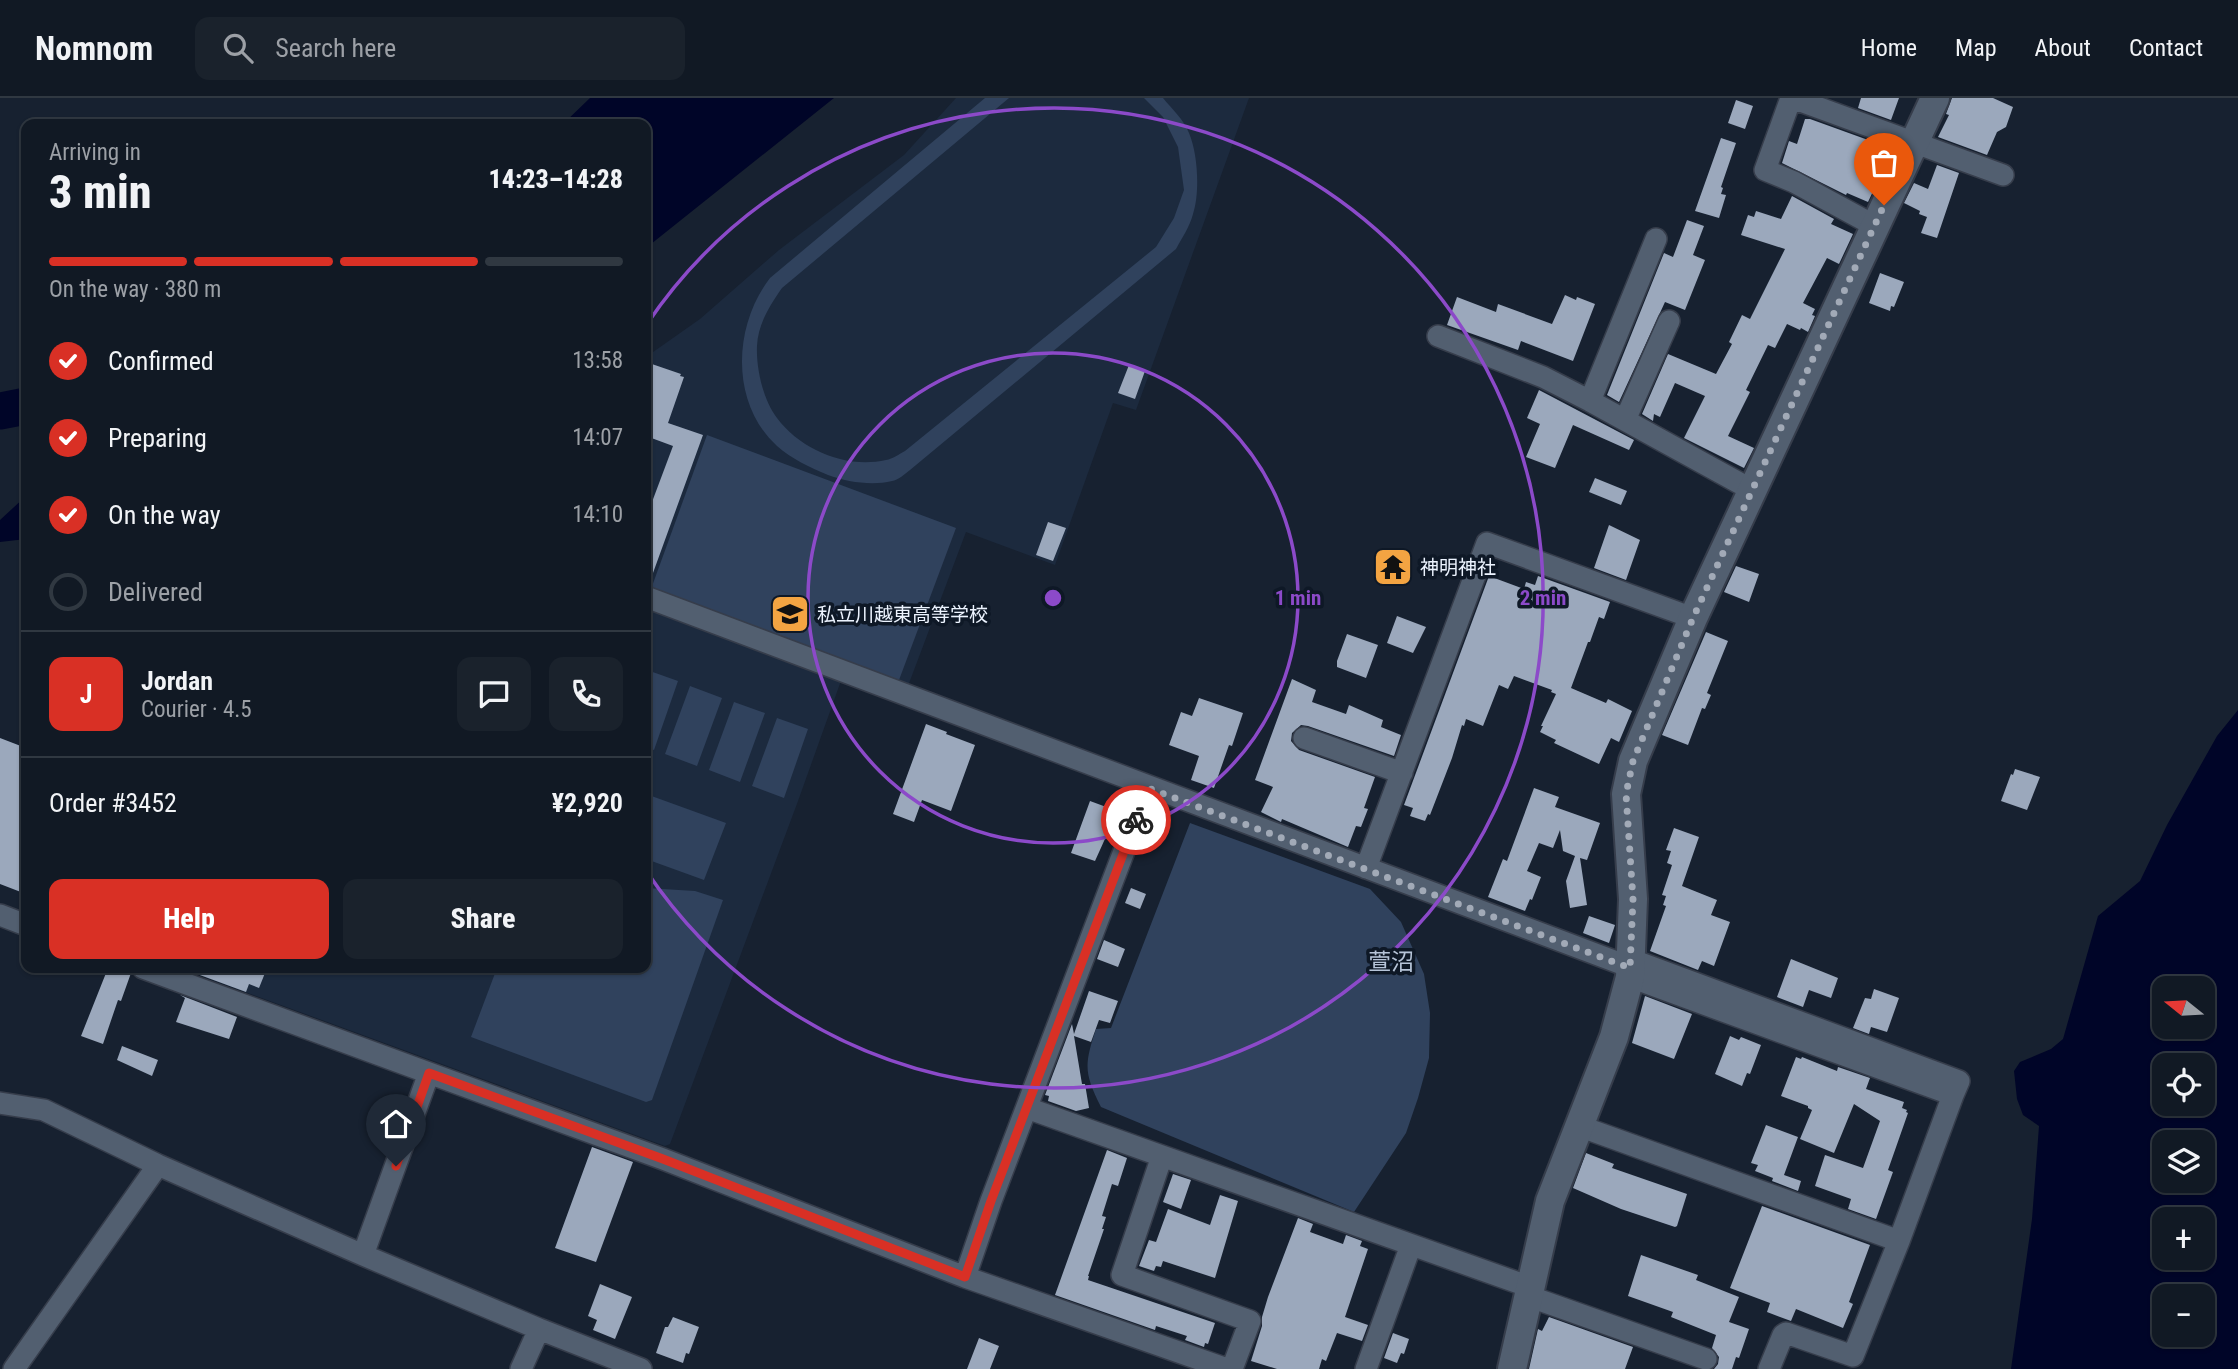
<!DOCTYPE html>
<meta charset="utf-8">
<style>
:root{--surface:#111924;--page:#1a222c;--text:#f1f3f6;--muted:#9ca0a6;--line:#303841;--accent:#d93025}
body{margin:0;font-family:"Roboto Condensed","Noto Sans JP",sans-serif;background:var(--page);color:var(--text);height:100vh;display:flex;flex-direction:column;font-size:26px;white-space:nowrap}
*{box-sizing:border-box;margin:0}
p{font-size:23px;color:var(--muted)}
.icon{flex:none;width:38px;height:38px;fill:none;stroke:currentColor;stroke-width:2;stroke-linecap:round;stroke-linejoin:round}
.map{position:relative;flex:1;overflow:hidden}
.side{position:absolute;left:21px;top:21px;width:630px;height:854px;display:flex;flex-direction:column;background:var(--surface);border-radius:14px;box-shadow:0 2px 5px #0004,0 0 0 2px var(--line)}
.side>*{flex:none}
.needle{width:46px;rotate:288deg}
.controls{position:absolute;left:2152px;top:878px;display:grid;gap:14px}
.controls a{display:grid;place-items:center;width:63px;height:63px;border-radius:14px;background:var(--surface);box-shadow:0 2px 5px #0004,0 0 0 2px var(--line);font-size:35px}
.pin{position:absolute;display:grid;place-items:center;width:60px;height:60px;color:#fff;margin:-72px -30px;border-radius:50% 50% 50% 0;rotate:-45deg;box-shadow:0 0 7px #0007}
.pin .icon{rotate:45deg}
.courier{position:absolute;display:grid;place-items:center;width:70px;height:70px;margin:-35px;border:5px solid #d93025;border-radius:50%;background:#fff;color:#222;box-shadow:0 2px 9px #0007}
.summary em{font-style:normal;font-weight:800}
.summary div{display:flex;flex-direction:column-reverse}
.summary{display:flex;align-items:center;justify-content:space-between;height:119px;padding:0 28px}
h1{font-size:46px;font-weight:800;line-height:52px}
.bar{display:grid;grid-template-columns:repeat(4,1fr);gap:10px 7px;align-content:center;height:84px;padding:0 28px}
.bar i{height:9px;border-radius:5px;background:var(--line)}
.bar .active{background:var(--accent)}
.bar p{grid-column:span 4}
.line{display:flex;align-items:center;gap:18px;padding:0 28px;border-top:2px solid var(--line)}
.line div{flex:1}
.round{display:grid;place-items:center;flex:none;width:74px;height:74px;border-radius:14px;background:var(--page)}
ol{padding:0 28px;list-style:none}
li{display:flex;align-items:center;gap:21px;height:77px}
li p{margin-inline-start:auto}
li .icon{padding:7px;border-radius:50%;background:var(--accent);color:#fff;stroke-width:4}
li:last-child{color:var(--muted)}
li i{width:38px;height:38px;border:4px solid var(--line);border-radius:50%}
.button{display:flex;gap:14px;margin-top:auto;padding:14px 28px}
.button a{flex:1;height:80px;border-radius:14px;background:var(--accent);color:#fff;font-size:28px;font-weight:800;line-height:80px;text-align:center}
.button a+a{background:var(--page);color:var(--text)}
header{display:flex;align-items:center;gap:42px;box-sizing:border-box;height:98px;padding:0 35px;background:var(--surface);border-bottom:2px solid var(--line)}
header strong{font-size:33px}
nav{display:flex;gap:38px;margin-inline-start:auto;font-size:24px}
.search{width:490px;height:63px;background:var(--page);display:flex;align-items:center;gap:18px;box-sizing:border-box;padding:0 24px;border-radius:14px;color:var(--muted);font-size:26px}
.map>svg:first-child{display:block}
</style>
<header>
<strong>Nomnom</strong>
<div class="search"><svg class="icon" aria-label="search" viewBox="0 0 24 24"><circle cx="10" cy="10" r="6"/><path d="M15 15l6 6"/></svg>Search here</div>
<nav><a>Home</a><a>Map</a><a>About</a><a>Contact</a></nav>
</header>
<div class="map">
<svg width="2238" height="1271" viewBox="0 0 2238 1271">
<rect width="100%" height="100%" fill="#172130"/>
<path fill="#1c2a3e" d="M956,0H1249L1136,312L1113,305L1055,467L966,434L908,588L847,566L798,703L670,1046L665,1048L180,870H646V259L700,221L779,152L904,57Z"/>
<path fill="#30425d" d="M985,0H1009L782,190C770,207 758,226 757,248C756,270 763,302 777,320C801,352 846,371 886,362C893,361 899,356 905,353L1156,149L1174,120L1184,92L1178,49L1163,19L1144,0H1163C1172,11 1184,22 1189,35C1198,56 1200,95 1193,116C1190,128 1182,140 1176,151L910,372C905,376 898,382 892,383C872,388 847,384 828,377C809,369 792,361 777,348C730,305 733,228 770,180Z
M707,337L956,430L899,582L651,491Z
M647,572L678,583L654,652L646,649Z
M690,588L722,600L697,668L665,656Z
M734,604L765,615L740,684L709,672Z
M777,620L808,631L784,700L752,688Z
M646,696L726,725L704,782L646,761Z
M1190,725L1370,791L1401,824L1424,876L1430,915L1429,960L1418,1000L1406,1035L1354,1114L1101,1009C1084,975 1084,967 1096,931L1111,930Z
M646,790L695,793L723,802L652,1002L646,1004L471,939L497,870H646Z"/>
<path fill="#000528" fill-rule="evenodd" d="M590,0H834L646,150V26H563Z
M26,398V441L0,444V422Z
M2238,612V1271H2011L2032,1121L2039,1028L2023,1017L2017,1001L2014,973L2020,964L2051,951L2063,941L2098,818L2140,783L2167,727L2217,638ZM2165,891H2203V929H2165ZM2165,968H2203V1006H2165ZM2165,1045H2203V1083H2165ZM2165,1122H2203V1160H2165ZM2165,1199H2203V1237H2165Z"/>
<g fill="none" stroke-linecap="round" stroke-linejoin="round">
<path stroke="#000528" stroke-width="37" d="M0,313L26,308"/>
</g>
<path fill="#9ba8bc" d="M1861,0H1899L1891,22L1858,10Z
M1952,0H1993L2013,9L2006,29L1997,34L1987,57L1938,39L1949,17L1946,16Z
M1736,2L1753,8L1745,31L1728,25Z
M1805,21H1810L1893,51L1868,104L1847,95L1846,97L1782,65L1789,43L1797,46Z
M1721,40L1736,45L1721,89L1723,90L1721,96L1726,97L1719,120L1695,113Z
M1937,67L1959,75L1937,140L1921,135L1927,119L1919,116L1920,113L1904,105L1914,85L1928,91Z
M1792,98L1834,121L1831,126L1853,136L1839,166L1827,160L1803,205L1815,211L1812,217L1815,218L1808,234L1801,230L1800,232L1787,226L1775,250L1768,247L1746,292L1750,294L1728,338L1754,350L1744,370L1684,340L1705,298L1675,285L1660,319L1654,316L1653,323L1642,316L1668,256L1716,276L1732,246L1729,244L1742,217L1750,221L1785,151L1741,137L1748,117L1754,119L1756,113L1781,121Z
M1687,122L1704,128L1693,157L1705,162L1685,212L1665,204L1619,304L1607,297L1664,155L1673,159Z
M1880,175L1904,184L1894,209L1891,208L1890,213L1869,205Z
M1565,197L1576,202L1577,199L1595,206L1573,263L1521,243L1518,252L1447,227L1457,199L1496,214L1498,206L1552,226Z
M646,264L681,276L680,278L684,279L668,325L703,337L649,486H646V420L673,348L646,338Z
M1129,267L1145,273L1135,301L1118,295Z
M1539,292L1634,342L1629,352L1573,327L1555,370L1526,359L1540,326L1527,320Z
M1595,380L1627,393L1621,407L1589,394Z
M1048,424L1066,430L1053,463L1036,457Z
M1609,427L1640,442L1626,482L1594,470Z
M1736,468L1759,476L1749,504L1724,494Z
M1489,478L1524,491L1526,484L1535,487L1538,478L1610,504L1604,521L1599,519L1590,544H1588L1571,590L1606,605L1608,601L1632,613L1619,644L1611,640L1599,666L1554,645L1556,642L1540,634L1543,628H1541L1556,596L1551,594L1552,592L1514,578L1508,591L1499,587L1483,628L1466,621L1464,628L1462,627L1452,660L1430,717L1428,716L1425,723L1410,718L1413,710L1404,707Z
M1397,518L1426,529L1413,555L1387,545Z
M1706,534L1728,543L1707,595L1711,597L1705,611L1702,610L1688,647L1662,637Z
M1347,536L1378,547L1366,580L1337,569V563Z
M1292,581L1316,592L1312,604L1346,616L1349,607L1383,622L1381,629L1401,637L1394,658L1308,628L1301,627L1292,635L1291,643L1299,652L1375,679L1364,710L1368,711L1361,729L1356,728L1348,749L1282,721L1281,724L1261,714L1273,689L1255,682Z
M1199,600L1243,615L1232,648L1229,647L1214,690L1191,682L1199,658L1169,647L1181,614L1192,618Z
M926,626L947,634L946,636L975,647L951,713L922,702L914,724L893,716Z
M0,640L26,650V796L0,786Z
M2015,671L2040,679L2027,712L2001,703L2011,676L2013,677Z
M1534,690L1559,699L1555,709L1600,725L1587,762L1580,760L1587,807L1570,810L1566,783L1575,758L1563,753L1560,732L1553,750L1539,745L1527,773L1541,779L1532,802L1530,801L1525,813L1488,799L1503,761L1507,763Z
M1090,703L1109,710L1103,729L1109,732L1095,763L1071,755Z
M1674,730L1699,739L1682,788L1717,802L1711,817L1730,824L1714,868L1702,863L1698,872L1650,853L1666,808L1663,807L1666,798L1662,797L1672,767L1667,765L1671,753L1666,752Z
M1131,790L1146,796L1140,811L1125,805Z
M1589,818L1615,827L1609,845L1583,835Z
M1104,842L1125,851L1118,869L1097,861Z
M1791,861L1838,880L1831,900L1809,892L1803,909L1777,899Z
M108,870H116L131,875L121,903L118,902L103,946L81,938Z
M190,870H267L259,890L249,886L246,894L189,873Z
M1874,891L1899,900L1887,934L1871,929L1869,936L1853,930L1865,900L1871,901Z
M1089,893L1118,903L1110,925L1099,922L1091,944L1074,938L1082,986H1085L1089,1010L1076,1013L1048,1003L1049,998L1045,997L1072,926L1074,936Z
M180,897L237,919L229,941L176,924L185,900Z
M1645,898L1692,916L1674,961L1632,945Z
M1730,938L1739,942L1741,939L1761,947L1750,976L1747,975L1742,988L1715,976Z
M122,948L158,962L152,978L117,962Z
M1796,959L1801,961L1802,959L1837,973L1838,969L1870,980L1866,991L1904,1004L1902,1010L1907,1012L1906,1014L1908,1015L1888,1072L1893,1074L1876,1121L1848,1111L1851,1101L1815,1088L1825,1057L1863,1070L1880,1023L1854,1006L1834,1055L1800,1041L1812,1012L1808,1010V1008L1781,998Z
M1766,1027L1798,1039L1784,1077L1801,1083L1798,1093L1772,1083L1773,1080L1755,1073L1758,1067L1751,1065Z
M592,1049L633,1064L596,1164L555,1150Z
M1107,1052L1127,1060L1118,1088L1112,1086L1102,1118L1106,1119L1102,1131H1104L1088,1178H1089L1088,1182L1215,1225L1208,1246L1205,1245L1204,1249L1185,1242L1187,1238L1156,1228L1155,1232L1055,1197Z
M1586,1055L1614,1066L1612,1070L1687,1096L1677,1128L1675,1129L1621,1111L1573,1090Z
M1173,1076L1191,1082L1181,1111L1163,1104Z
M1220,1097L1238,1103L1215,1180L1163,1163L1161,1169L1156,1168L1154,1173L1139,1168L1149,1142L1156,1144L1168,1111L1210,1127Z
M1762,1108L1870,1147L1849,1204L1853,1206L1843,1230L1796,1211L1791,1223L1767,1214L1770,1205L1730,1190Z
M1298,1120L1313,1126L1310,1134L1343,1146L1346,1137L1362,1143L1360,1148L1368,1151L1345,1219L1368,1227L1362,1243L1337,1235L1326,1263L1322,1261L1319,1271H1277L1251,1263L1262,1228V1219L1268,1199Z
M1641,1157L1698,1177L1696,1182L1739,1199L1729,1224L1749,1231L1739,1260L1736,1259L1732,1271H1714L1718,1266L1719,1259L1712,1250L1716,1237L1671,1219L1673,1214L1628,1198Z
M600,1186L632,1199L615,1241L593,1232L597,1222L588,1218Z
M673,1219L699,1229L689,1256L686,1255L683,1265L656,1255L665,1229H668Z
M1549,1219L1633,1249L1625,1271H1529L1538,1231L1542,1233Z
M1393,1235L1409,1241L1404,1256L1401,1255L1397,1265L1384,1260Z
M979,1240L999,1248L990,1271H967Z"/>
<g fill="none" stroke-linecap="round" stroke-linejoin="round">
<g stroke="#363d4b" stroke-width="24">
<path id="street" d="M1791,0L1765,72L1794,84L1875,128
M1792,0L2003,77
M1438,238L1543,279L1590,303L1752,392
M1590,303L1656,141
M1625,322L1669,223
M646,499L1630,869
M1304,640L1402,675
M1366,770L1487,445L1693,520
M0,817L26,827
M1630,861L1959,983L1953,997
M143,870L663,1061L965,1179L1227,1271
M1630,879L1953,997L1899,1143L1853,1258L1786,1235L1783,1237L1769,1271
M0,1005L44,1012L158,1067L363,1157L539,1231L641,1271
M1027,1010L1530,1189
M1579,1028L1899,1143
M1162,1058L1122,1177L1250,1223L1232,1271
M363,1157L429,975
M965,1179L991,1103L1148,690
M1528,1198L1706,1261
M14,1271L158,1067
M521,1271L539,1231
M1366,1271L1411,1147"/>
</g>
<g stroke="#363d4b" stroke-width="32">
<path id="secondary" d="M1512,1271L1550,1103L1614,939L1630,879L1633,801L1626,696L1633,663L1693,520L1935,0"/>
</g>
<use href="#street" stroke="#525f70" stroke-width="21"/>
<use href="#secondary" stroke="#525f70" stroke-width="28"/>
</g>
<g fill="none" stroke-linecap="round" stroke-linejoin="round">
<path stroke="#a2aab7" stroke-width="7" stroke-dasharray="0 12.6" d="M1136,722L1148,690L1630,870L1633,801L1626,696L1633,663L1693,520L1884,107"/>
<path stroke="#d93025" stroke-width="9" d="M396,1068L429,975L663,1061L965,1179L991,1103L1136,722"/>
</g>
<g fill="none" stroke="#8c4ac9" stroke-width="3.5">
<circle cx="1053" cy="500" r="245"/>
<path d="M647 226A490 490 0 1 1 647 774"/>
</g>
<defs>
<g id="temple-square" transform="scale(2.0125)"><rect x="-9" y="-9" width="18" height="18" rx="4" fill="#f3a442" stroke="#0e1826"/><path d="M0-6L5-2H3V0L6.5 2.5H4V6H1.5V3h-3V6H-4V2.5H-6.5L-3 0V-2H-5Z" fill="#111"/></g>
<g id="school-square" transform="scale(2.0125)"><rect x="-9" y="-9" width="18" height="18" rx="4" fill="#f3a442" stroke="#0e1826"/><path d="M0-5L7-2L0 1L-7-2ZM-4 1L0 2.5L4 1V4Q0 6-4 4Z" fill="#111"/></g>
</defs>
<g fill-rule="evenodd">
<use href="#temple-square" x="1393" y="469"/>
<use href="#school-square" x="790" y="516"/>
</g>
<g text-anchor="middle" stroke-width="7" stroke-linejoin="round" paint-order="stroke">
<g font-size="19" fill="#edf4ff" stroke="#0e1826" text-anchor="start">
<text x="1420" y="476">神明神社</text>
<text x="817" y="523">私立川越東高等学校</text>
</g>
<g font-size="23" fill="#b6c4d8" stroke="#0e1826">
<text x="1391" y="872">萱沼</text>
</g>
</g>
<circle cx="1053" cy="500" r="10" fill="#8c4ac9" stroke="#0e1826" stroke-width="3.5"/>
<g font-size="21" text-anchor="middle" font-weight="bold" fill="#8c4ac9" stroke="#0e1826" stroke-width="7" stroke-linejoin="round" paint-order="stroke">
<text x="1298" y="507">1 min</text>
<text x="1543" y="507">2 min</text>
</g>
</svg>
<div class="controls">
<a><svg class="needle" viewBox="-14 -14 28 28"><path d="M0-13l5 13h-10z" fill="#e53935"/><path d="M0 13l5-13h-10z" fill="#9ca0a6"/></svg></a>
<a><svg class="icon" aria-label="locate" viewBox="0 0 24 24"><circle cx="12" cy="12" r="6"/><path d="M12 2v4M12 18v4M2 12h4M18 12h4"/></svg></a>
<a><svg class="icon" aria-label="layers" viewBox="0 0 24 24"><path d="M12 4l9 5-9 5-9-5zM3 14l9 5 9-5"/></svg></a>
<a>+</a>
<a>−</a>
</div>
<div class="pin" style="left:1884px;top:107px;background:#ea580c"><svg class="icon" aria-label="bag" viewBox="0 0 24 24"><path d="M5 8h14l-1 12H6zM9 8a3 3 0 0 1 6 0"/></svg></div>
<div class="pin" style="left:396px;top:1068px;background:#1f2937"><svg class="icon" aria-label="home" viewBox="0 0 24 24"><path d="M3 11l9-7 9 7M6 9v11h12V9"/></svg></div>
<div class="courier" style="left:1136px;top:722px"><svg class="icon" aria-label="bike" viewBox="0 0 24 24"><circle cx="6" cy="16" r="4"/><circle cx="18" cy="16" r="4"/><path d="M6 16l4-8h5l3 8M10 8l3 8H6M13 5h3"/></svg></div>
<section class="side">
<div class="summary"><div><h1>3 min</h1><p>Arriving in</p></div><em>14:23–14:28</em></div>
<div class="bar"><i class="active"></i><i class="active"></i><i class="active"></i><i></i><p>On the way · 380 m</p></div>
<ol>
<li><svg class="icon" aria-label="check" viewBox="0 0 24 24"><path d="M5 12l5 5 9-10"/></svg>Confirmed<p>13:58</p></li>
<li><svg class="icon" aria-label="check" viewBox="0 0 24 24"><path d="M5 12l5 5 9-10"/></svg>Preparing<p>14:07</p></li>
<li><svg class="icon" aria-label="check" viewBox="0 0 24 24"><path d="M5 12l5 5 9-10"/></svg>On the way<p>14:10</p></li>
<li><i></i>Delivered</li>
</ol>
<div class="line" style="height:126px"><b class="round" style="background:var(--accent);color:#fff">J</b><div><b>Jordan</b><p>Courier · 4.5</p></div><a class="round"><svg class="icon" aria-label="chat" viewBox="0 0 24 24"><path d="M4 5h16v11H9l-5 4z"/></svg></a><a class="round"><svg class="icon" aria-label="phone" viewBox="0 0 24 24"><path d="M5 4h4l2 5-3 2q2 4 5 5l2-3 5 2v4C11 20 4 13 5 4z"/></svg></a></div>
<div class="line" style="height:91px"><div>Order #3452</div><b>¥2,920</b></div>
<div class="button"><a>Help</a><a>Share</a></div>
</section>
</div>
